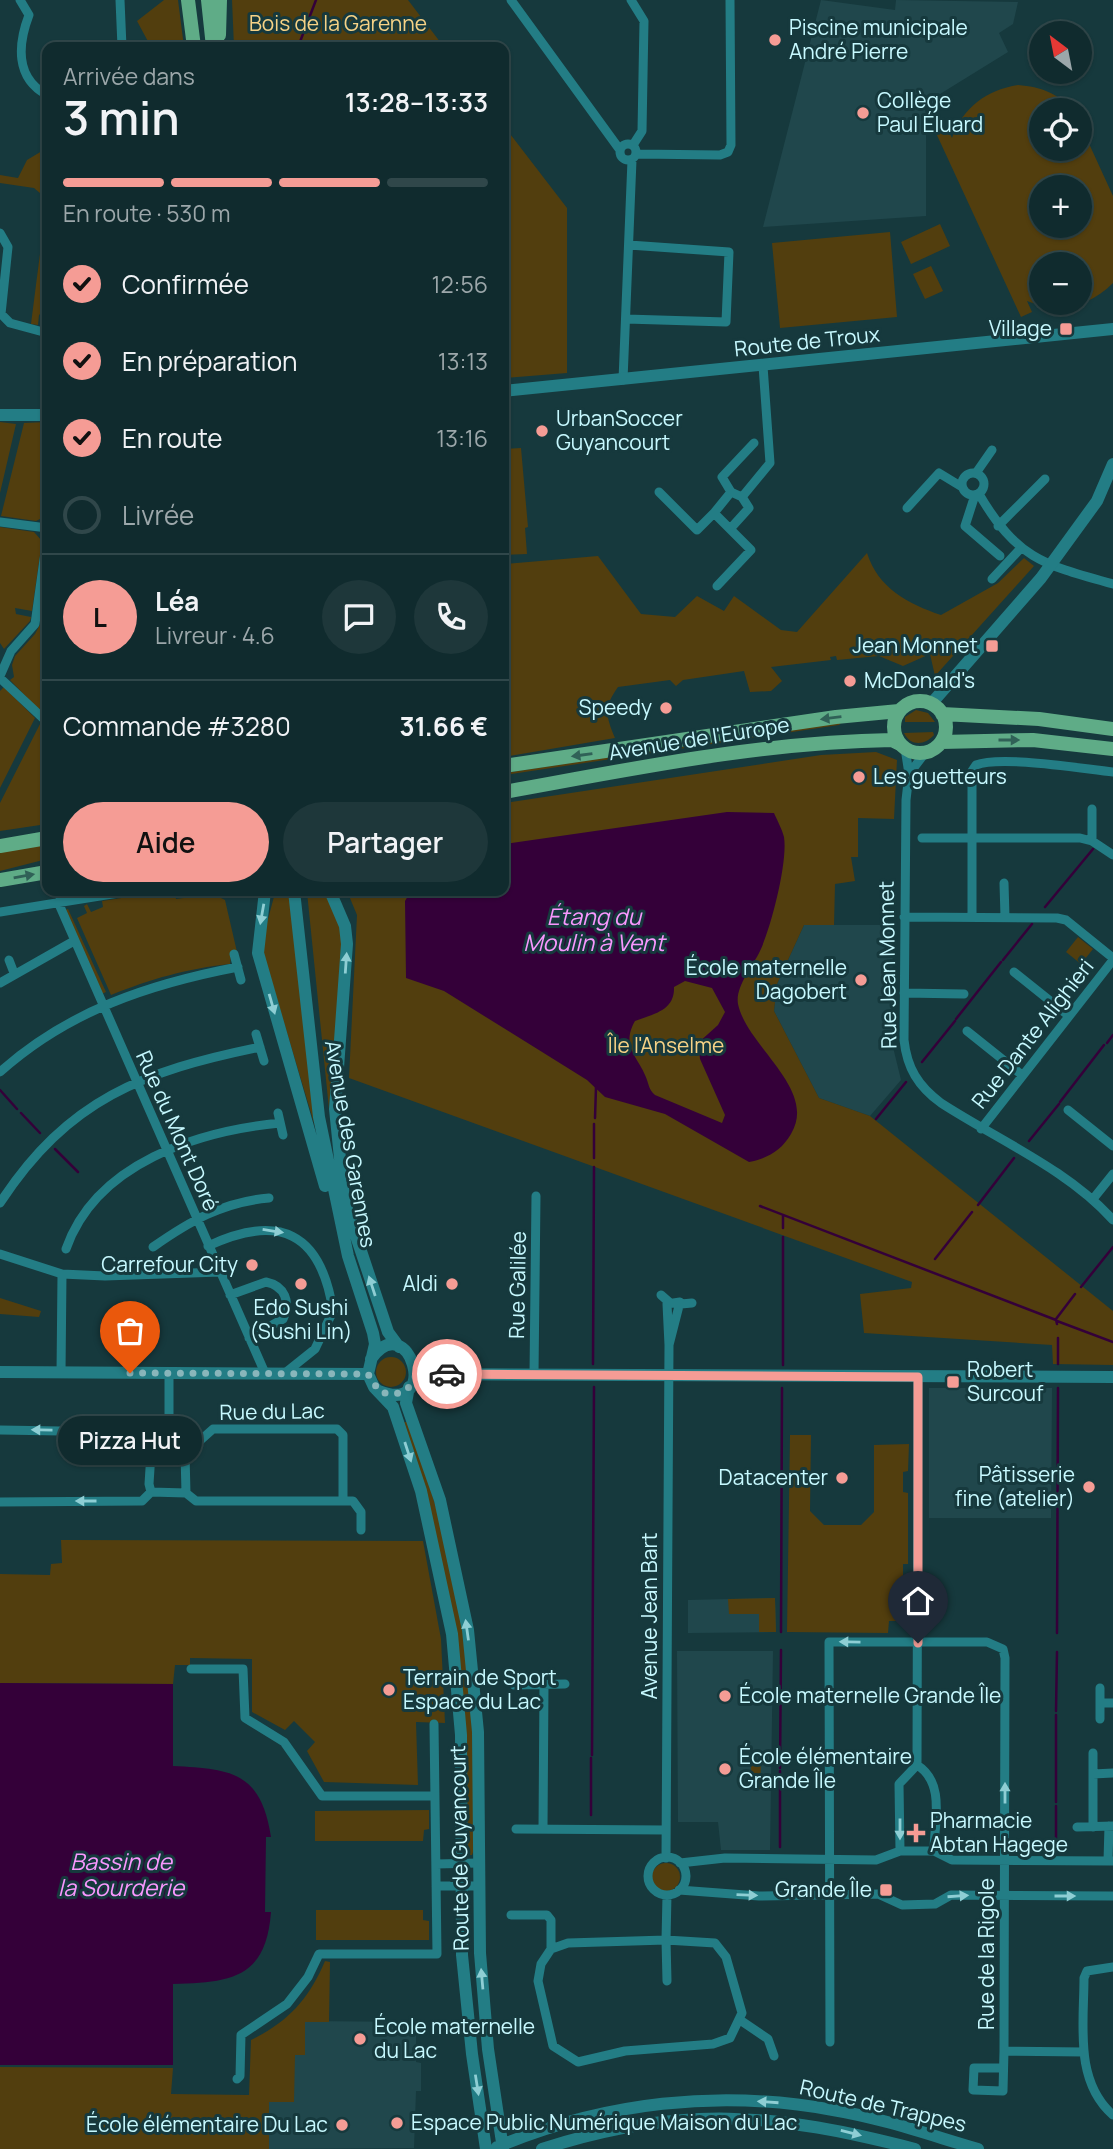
<!DOCTYPE html>
<html lang="fr">
<meta charset="utf-8">
<style>
:root{--surface:#102b2e;--page:#1e373a;--text:#f1f3f6;--muted:#9ca7aa;--line:#30474a;--accent:#f59c95}
body{margin:0;font-family:Manrope,sans-serif;background:var(--page);color:var(--text);height:100vh;display:flex;flex-direction:column;font-size:26px;white-space:nowrap}
*{box-sizing:border-box;margin:0}
p{font-size:23px;color:var(--muted)}
.icon{flex:none;width:38px;height:38px;fill:none;stroke:currentColor;stroke-width:2;stroke-linecap:round;stroke-linejoin:round}
.map{position:relative;flex:1;overflow:hidden}
.panel{position:absolute;left:42px;top:42px;width:467px;height:854px;display:flex;flex-direction:column;background:var(--surface);border-radius:14px;box-shadow:0 2px 5px #0004,0 0 0 2px var(--line)}
.panel>*{flex:none}
.needle{width:46px;rotate:328deg}
.buttons{position:absolute;left:1029px;top:21px;display:grid;gap:14px}
.buttons a{display:grid;place-items:center;width:63px;height:63px;border-radius:50%;background:var(--surface);box-shadow:0 2px 5px #0004,0 0 0 2px var(--line);font-size:35px}
.pin{position:absolute;display:grid;place-items:center;width:60px;height:60px;color:#fff;margin:-72px -30px;border-radius:50% 50% 50% 0;rotate:-45deg;box-shadow:0 0 7px #0007}
.pin .icon{rotate:45deg}
.courier{position:absolute;display:grid;place-items:center;width:70px;height:70px;margin:-35px;border:5px solid #f59c95;border-radius:50%;background:#fff;color:#222;box-shadow:0 2px 9px #0007}
.bubble{position:absolute;height:49px;border-radius:24px;background:var(--surface);box-shadow:0 2px 5px #0004,0 0 0 2px var(--line);font-size:23px;font-weight:600;line-height:49px;text-align:center}
.summary em{font-style:normal;font-weight:600}
.summary div{display:flex;flex-direction:column-reverse}
.summary{display:flex;align-items:center;justify-content:space-between;height:119px;padding:0 21px}
h1{font-size:46px;font-weight:600;line-height:52px}
.bar{display:grid;grid-template-columns:repeat(4,1fr);gap:10px 7px;align-content:center;height:84px;padding:0 21px}
.bar i{height:9px;border-radius:5px;background:var(--line)}
.bar .active{background:var(--accent)}
.bar p{grid-column:span 4}
.line{display:flex;align-items:center;gap:18px;padding:0 21px;border-top:2px solid var(--line)}
.line div{flex:1}
.round{display:grid;place-items:center;flex:none;width:74px;height:74px;border-radius:37px;background:var(--page)}
ol{padding:0 21px;list-style:none}
li{display:flex;align-items:center;gap:21px;height:77px}
li p{margin-inline-start:auto}
li .icon{padding:7px;border-radius:50%;background:var(--accent);color:#111;stroke-width:4}
li:last-child{color:var(--muted)}
li i{width:38px;height:38px;border:4px solid var(--line);border-radius:50%}
.cta{display:flex;gap:14px;margin-top:auto;padding:14px 21px}
.cta a{flex:1;height:80px;border-radius:42px;background:var(--accent);color:#111;font-size:28px;font-weight:600;line-height:80px;text-align:center}
.cta a+a{background:var(--page);color:var(--text)}
.map>svg:first-child{display:block}
</style>
<div class="map">
<svg width="1113" height="2149" viewBox="0 0 1113 2149">
<rect width="100%" height="100%" fill="#16393d"/>
<path fill="#20474c" d="M821,0L895,10L896,0L1018,2L1013,24L999,33L1008,52L940,94L926,132V216L763,227Z
M804,925H893L892,1043L901,1080L870,1116L819,1098L774,1011L777,984Z
M929,1388H1052L1051,1518H929Z
M775,1598L776,1632L688,1633V1600Z
M677,1651H773L770,1850H721L718,1822H678Z
M305,2021L416,2022V2062L421,2063V2091H416L414,2148L269,2149V2102L295,2055H305Z"/>
<path fill="#523e0e" fill-rule="evenodd" d="M164,0H178L184,47H151L137,21Z
M232,0H408L444,47H234Z
M1018,85C1041,87 1058,93 1072,110H1041V149H1080V124L1113,196V283C1089,307 1059,314 1027,301L1032,312L1021,317L936,133L947,128L952,138C963,107 987,90 1018,85ZM1041,187H1080V226H1041ZM1080,264V303H1041V264Z
M504,126L567,208V373L504,378Z
M47,148V199L34,188L0,183V175L18,178L27,160Z
M47,199V308L39,315L38,325L31,324Z
M940,224L950,246L911,264L901,242Z
M890,232L897,317L780,328L772,243Z
M931,266L943,291L925,299L913,274Z
M0,422L16,424L0,493Z
M47,422L46,516L36,521L1,516L24,423Z
M521,448L528,527L525,528L527,554L504,555V449Z
M0,527L34,532L42,541L32,611L15,608L16,614L31,617L30,621L4,649L0,643Z
M867,553C878,588 908,604 941,615L998,583L1024,558L1034,566L935,676L930,654L903,666L879,656L837,660L836,656L830,657L831,660L771,667L782,681L771,691L750,692L744,671L683,680L676,686L670,680L618,687C604,707 605,714 615,738L504,757V564L598,556L641,614L675,617L697,596L724,611L734,596L781,630L797,632Z
M47,586V694L39,710L10,680L14,677L12,665L15,656L35,634L42,621Z
M4,687L35,718L0,788V691Z
M916,710L928,713L935,722H905V717Z
M867,718L866,721H843L839,725L504,775V773Z
M40,724L47,732V824L0,831V803Z
M933,732L934,735C925,745 911,747 904,733Z
M876,752L897,760L894,819L858,818V857H851L855,881L835,884L834,925H804L777,984L774,1011L819,1098L870,1116L1113,1311V1365L1053,1364L1052,1345L864,1333L860,1294L911,1288L912,1282L349,1078L357,915L347,891H504V803L821,755Z
M47,841V859L0,871V849Z
M167,891H175L176,899L213,894L225,900L237,952L231,955L230,964C185,969 151,979 111,995L77,918L87,913L84,906L87,904L91,912L103,907L102,901Z
M325,891L340,924L343,940L329,1109L307,892Z
M275,893L290,894L326,1163L264,956V934Z
M68,909L106,992L102,994L65,910Z
M1078,937L1093,949L1081,964L1066,952Z
M0,1298L41,1311L39,1317L0,1314Z
M376 1372a15 15 0 1 1 30 0a15 15 0 1 1-30 0Z
M404,1422H407C432,1490 455,1561 464,1633C473,1704 474,1776 475,1847L472,1855H468L465,1718Z
M790,1435H811L810,1511L824,1525H861L874,1512V1445L909,1444L908,1471L903,1472V1492L908,1493V1564H903V1583L908,1584V1621H889L888,1633L787,1632Z
M61,1540L423,1541L441,1639L445,1723L416,1722L418,1785L324,1782L307,1751L315,1742L294,1721L285,1730L252,1712V1659L190,1658V1665H175L173,1684L0,1683V1574L50,1575L51,1564L62,1563Z
M775,1598L776,1632H759V1614H729L728,1599Z
M751,1762H761L760,1789L751,1788Z
M429,1810V1829L424,1830L423,1841H315V1811Z
M652 1877a14 14 0 1 1 28 0a14 14 0 1 1-28 0Z
M316,1910H423V1920L429,1921V1940H316Z
M325,1961L330,1962L329,2022H305V2055H295L294,2102H269V2149H0V2067L173,2068L171,2094L249,2095L251,2040C288,2022 309,1999 325,1961Z"/>
<path fill="#340039" fill-rule="evenodd" d="M727,812L774,813C777,820 782,829 784,837C788,862 771,928 760,951C753,966 735,987 738,1004C747,1047 818,1089 791,1134C781,1151 768,1158 749,1162L665,1114L605,1097L587,1080L444,991L406,978L405,901L411,891H504V844ZM685,981L712,988L725,1012L718,1025L698,1043L700,1059L725,1115L722,1123L655,1095C648,1089 649,1083 645,1075C637,1056 621,1046 635,1021C653,1014 675,1011 674,987Z
M0,1683L173,1684V1766C230,1769 261,1771 271,1837H266L265,1912H271C266,1980 229,1982 173,1984V2065H0Z"/>
<g fill="none" stroke-linecap="round" stroke-linejoin="round">
<path stroke="#340039" stroke-width="2.5" d="M298,47L316,0
M1045,907L1093,849
M1003,960L1032,924
M956,1019L1001,962
M1107,1043L1113,1035
M922,1062L955,1021
M0,1090L17,1109
M1060,1102L1104,1045
M21,1113L40,1133
M595,1118L596,1087
M876,1119L906,1082
M1029,1141L1059,1104
M55,1149L78,1172
M594,1158V1124
M978,1205L1014,1158
M760,1206L1056,1320L1057,1324
M783,1216V1228
M935,1259L972,1212
M1081,1287L1113,1247
M1056,1319L1075,1294
M1057,1321L1113,1342
M1058,1338V1364
M593,1364L594,1167
M783,1365V1237
M781,1632L782,1388
M1057,1633L1058,1388
M1056,1711L1057,1652
M592,1755L594,1387
M780,1768L781,1650
M1056,1802V1715
M591,1815V1758
M780,1847V1771
M1056,1848V1806"/>
<path stroke="#237d85" stroke-width="9" d="M20,0L29,15C18,44 15,78 47,95
M120,0L122,47
M511,0L620,150
M631,0L644,21L642,131L633,145
M620 152a8 8 0 1 1 16 0a8 8 0 1 1-16 0Z
M637,154L720,155L728,152L731,145L730,0
M0,233L8,247L1,314L10,323L47,333
M626,319L726,322L729,252L629,245
M623,380L632,160
M962 484a11 11 0 1 1 22 0a11 11 0 1 1-22 0Z
M976,473L992,450
M659,492L697,530L714,513
M731,492L722,477L754,443
M979,494C1017,559 1044,565 1113,584
M975,495L965,526L1000,556
M742,497L770,463L763,366
M907,508L939,473L962,487
M0,522L47,528
M998,526L1045,479
M992,579L1021,548
M717,586L751,550L714,513L731,492L742,497L749,508L730,529
M0,676L11,651L35,624L47,538
M0,678L47,722
M905,748L909,774L906,800L904,1040C907,1068 918,1086 941,1103C998,1140 1067,1169 1113,1220
M909,774L925,753
M1092,809V841
M922,838H1080L1092,841L1113,855
M1004,883L1005,917
M58,902L265,1373
M0,912L131,891
M972,916V771L976,765C1001,755 1083,769 1113,772
M904,917L1057,918L1066,920L1113,958
M234,954L241,980
M9,960L14,973
M1014,972L1069,1016
M0,983L74,941
M904,993L964,994
M967,1031L1022,1075
M256,1034L264,1061
M0,1072C68,1011 149,984 238,967
M1068,1110L1113,1146
M278,1113L283,1135
M981,1129L1113,960
M1093,1199L1113,1174
M0,1203C68,1099 143,1071 260,1047
M208,1246C279,1213 321,1232 333,1311L315,1349L285,1373
M153,1247C190,1221 223,1202 269,1198
M66,1249C96,1163 198,1131 280,1123
M0,1254L62,1274L105,1276L220,1272
M230,1295L266,1282C285,1286 291,1302 283,1319L249,1338
M661,1295L669,1302
M681,1304L692,1303
M61,1373L62,1274
M534,1374L536,1196
M0,1430L122,1432L131,1433L151,1453
M169,1446L185,1454L186,1493L151,1492L149,1484L151,1453Z
M169,1446V1373
M185,1454L213,1429H337L343,1435V1500
M186,1493L196,1501H353L361,1512V1530
M0,1502L142,1501L151,1492
M191,1669H243L245,1718L284,1742L322,1796H435
M514,1685L565,1684
M1100,1688V1719
M1100,1703H1113
M1093,1753V1827
M917,1765C946,1783 934,1823 934,1851
M1093,1774L1113,1773
M1077,1827L1113,1826
M516,1829L666,1830
M543,1829L544,1685
M900,1851L899,1784L917,1765L918,1377
M648 1876a19 19 0 1 1 38 0a19 19 0 1 1-38 0Z
M666,1858L669,1345L680,1302L667,1304L669,1345
M1108,1861L1109,1826
M680,1863L725,1858L876,1860L900,1851H934L952,1860L1113,1861
M436,1864L479,1863
M436,1886H479
M679,1890L759,1896L878,1894L902,1905L935,1904L951,1895L1113,1896
M667,1895L666,1940L568,1943L551,1949L541,1964L538,1981L553,2046L578,2062L625,2051L713,2044L730,2038L742,2013L726,1957L715,1943L666,1940L667,1981
M511,1915H547L551,1920V1949
M1113,1967L1087,1971L1084,1978C1084,2024 1074,2081 1113,2115
M740,2020L768,2039L774,2056
M830,2042L829,1642H987L1003,1649L1005,1658L1004,2051L1084,2052
M1003,2068H974L973,2090L1003,2091L1004,2051
M237,2079L240,2076L241,2035L287,2004L308,1977L319,1954H437L434,1724"/>
<path stroke="#237d85" stroke-width="12" d="M504,391L1113,329
M0,415H47
M931,704L1041,578L1097,501L1113,464
M265,891L258,953L325,1186
M294,891L319,1117L348,1256L373,1333L375,1344L368,1374L374,1387L393,1407L421,1491L452,1634L461,1735L462,1955L472,2054L486,2149
M330,891L345,926L347,944L335,1109L344,1198
M341,1191L388,1332L399,1347
M371,1359C409,1306 442,1416 379,1391
M0,1372L368,1374
M416,1374L1113,1377
M409,1387L406,1403L440,1500L468,1630L478,1732L480,1953L488,2049L503,2149
M497,2147C604,2102 719,2089 833,2110C882,2118 930,2135 978,2149
M542,2149C681,2104 776,2113 915,2149"/>
<path stroke="#5fac87" stroke-width="14" d="M188,0L194,47
M208,0L213,47
M219,35L220,0
M894 727a26 26 0 1 1 52 0a26 26 0 1 1-52 0Z
M942,714L1039,719L1113,729
M941,742L1033,740L1113,749
M504,766L836,717L899,711
M504,792C632,769 761,742 892,740L900,744
M0,846L47,838
M0,880L47,872"/>
</g>
<defs><path id="oneway-solid" d="M-6-.8H1V-3.2L6.5 0L1 3.2V.8H-6Z" transform="scale(1.75)"/></defs>
<g fill="#306157">
<use href="#oneway-solid" transform="translate(831 718) rotate(173)"/>
<use href="#oneway-solid" transform="translate(1009 740)"/>
<use href="#oneway-solid" transform="translate(582 755) rotate(172)"/>
<use href="#oneway-solid" transform="translate(24 876) rotate(-10)"/>
</g>
<g fill="#8eced4">
<use href="#oneway-solid" transform="translate(262 914) rotate(100)"/>
<use href="#oneway-solid" transform="translate(346 963) rotate(-86)"/>
<use href="#oneway-solid" transform="translate(272 1004) rotate(74)"/>
<use href="#oneway-solid" transform="translate(273 1231) rotate(9)"/>
<use href="#oneway-solid" transform="translate(372 1286) rotate(-108)"/>
<use href="#oneway-solid" transform="translate(42 1430) rotate(-179)"/>
<use href="#oneway-solid" transform="translate(408 1452) rotate(72)"/>
<use href="#oneway-solid" transform="translate(86 1501) rotate(-180)"/>
<use href="#oneway-solid" transform="translate(467 1630) rotate(-98)"/>
<use href="#oneway-solid" transform="translate(850 1642) rotate(-179)"/>
<use href="#oneway-solid" transform="translate(1005 1793) rotate(-90)"/>
<use href="#oneway-solid" transform="translate(900 1829) rotate(90)"/>
<use href="#oneway-solid" transform="translate(747 1895) rotate(2)"/>
<use href="#oneway-solid" transform="translate(958 1896) rotate(-4)"/>
<use href="#oneway-solid" transform="translate(1065 1896)"/>
<use href="#oneway-solid" transform="translate(482 1979) rotate(-95)"/>
<use href="#oneway-solid" transform="translate(477 2085) rotate(81)"/>
<use href="#oneway-solid" transform="translate(768 2102) rotate(-176)"/>
<use href="#oneway-solid" transform="translate(851 2133) rotate(14)"/>
</g>
<g fill="none" stroke-linecap="round" stroke-linejoin="round">
<path stroke="#89b6bb" stroke-width="7" stroke-dasharray="0 12.6" d="M130,1373L368,1374L379,1391C396,1398 411,1392 416,1374H447"/>
<path stroke="#f59c95" stroke-width="9" d="M447,1374L918,1377V1643"/>
</g>
<g fill="#f59c95" stroke="#16393d" stroke-width="2.5">
<circle cx="775" cy="40" r="7"/>
<circle cx="863" cy="113" r="7"/>
<rect x="1059" y="322" width="14" height="14" rx="3.5"/>
<circle cx="542" cy="431" r="7"/>
<rect x="985" y="639" width="14" height="14" rx="3.5"/>
<circle cx="850" cy="681" r="7"/>
<circle cx="666" cy="708" r="7"/>
<circle cx="859" cy="777" r="7"/>
<circle cx="861" cy="980" r="7"/>
<circle cx="252" cy="1265" r="7"/>
<circle cx="301" cy="1284" r="7"/>
<circle cx="452" cy="1284" r="7"/>
<rect x="946" y="1375" width="14" height="14" rx="3.5"/>
<circle cx="842" cy="1478" r="7"/>
<circle cx="1089" cy="1487" r="7"/>
<circle cx="389" cy="1690" r="7"/>
<circle cx="725" cy="1696" r="7"/>
<circle cx="725" cy="1769" r="7"/>
<path d="M912.5 1822.5h7v7h7v7h-7v7h-7v-7h-7v-7h7z"/>
<rect x="879" y="1883" width="14" height="14" rx="3.5"/>
<circle cx="360" cy="2039" r="7"/>
<circle cx="397" cy="2123" r="7"/>
<circle cx="342" cy="2125" r="7"/>
</g>
<g text-anchor="middle" stroke-width="6" stroke-linejoin="round" paint-order="stroke">
<g font-size="21" fill="#f6d286" stroke="#16393d">
<text x="338" y="31">Bois de la Garenne</text>
<text x="666" y="1053">Île l'Anselme</text>
</g>
<g font-size="21" fill="#c7f9ff" stroke="#16393d" text-anchor="start">
<text x="789" y="35">Piscine municipale<tspan x="789" dy="24">André Pierre</tspan></text>
<text x="877" y="108">Collège<tspan x="877" dy="24">Paul Éluard</tspan></text>
<text x="1052" y="336" text-anchor="end">Village</text>
<text x="556" y="426">UrbanSoccer<tspan x="556" dy="24">Guyancourt</tspan></text>
<text x="978" y="653" text-anchor="end">Jean Monnet</text>
<text x="864" y="688">McDonald's</text>
<text x="652" y="715" text-anchor="end">Speedy</text>
<text x="873" y="784">Les guetteurs</text>
<text x="847" y="975" text-anchor="end">École maternelle<tspan x="847" dy="24">Dagobert</tspan></text>
<text x="238" y="1272" text-anchor="end">Carrefour City</text>
<text x="438" y="1291" text-anchor="end">Aldi</text>
<text x="301" y="1315" text-anchor="middle">Edo Sushi<tspan x="301" dy="24">(Sushi Lin)</tspan></text>
<text x="967" y="1377">Robert<tspan x="967" dy="24">Surcouf</tspan></text>
<text x="1075" y="1482" text-anchor="end">Pâtisserie<tspan x="1075" dy="24">fine (atelier)</tspan></text>
<text x="828" y="1485" text-anchor="end">Datacenter</text>
<text x="403" y="1685">Terrain de Sport<tspan x="403" dy="24">Espace du Lac</tspan></text>
<text x="739" y="1703">École maternelle Grande Île</text>
<text x="739" y="1764">École élémentaire<tspan x="739" dy="24">Grande Île</tspan></text>
<text x="930" y="1828">Pharmacie<tspan x="930" dy="24">Abtan Hagege</tspan></text>
<text x="872" y="1897" text-anchor="end">Grande Île</text>
<text x="374" y="2034">École maternelle<tspan x="374" dy="24">du Lac</tspan></text>
<text x="411" y="2130">Espace Public Numérique Maison du Lac</text>
<text x="328" y="2132" text-anchor="end">École élémentaire Du Lac</text>
</g>
<g font-size="21" fill="#c7f9ff" stroke="#16393d">
<text transform="translate(807 342) rotate(-6)" y="7">Route de Troux</text>
<text transform="translate(699 739) rotate(-9)" y="7">Avenue de l'Europe</text>
<text transform="translate(888 965) rotate(-91)" y="7">Rue Jean Monnet</text>
<text transform="translate(1033 1034) rotate(-52)" y="7">Rue Dante Alighieri</text>
<text transform="translate(177 1131) rotate(66)" y="7">Rue du Mont Doré</text>
<text transform="translate(350 1144) rotate(80)" y="7">Avenue des Garennes</text>
<text transform="translate(518 1285) rotate(-89)" y="7">Rue Galilée</text>
<text transform="translate(272 1412) rotate(-1)" y="7">Rue du Lac</text>
<text transform="translate(650 1616) rotate(-90)" y="7">Avenue Jean Bart</text>
<text transform="translate(460 1848) rotate(-91)" y="7">Route de Guyancourt</text>
<text transform="translate(987 1954) rotate(-90)" y="7">Rue de la Rigole</text>
<text transform="translate(883 2106) rotate(13)" y="7">Route de Trappes</text>
</g>
<g font-size="23" font-style="italic" fill="#f897fe" stroke="#16393d">
<text x="594" y="925">Étang du<tspan x="594" dy="26">Moulin à Vent</tspan></text>
<text x="121" y="1870">Bassin de<tspan x="121" dy="26">la Sourderie</tspan></text>
</g>
</g>
</svg>
<div class="buttons">
<a><svg class="needle" viewBox="-14 -14 28 28"><path d="M0-13l5 13h-10z" fill="#e53935"/><path d="M0 13l5-13h-10z" fill="#9ca7aa"/></svg></a>
<a><svg class="icon" aria-label="locate" viewBox="0 0 24 24"><circle cx="12" cy="12" r="6"/><path d="M12 2v4M12 18v4M2 12h4M18 12h4"/></svg></a>
<a>+</a>
<a>−</a>
</div>
<div class="pin" style="left:130px;top:1373px;background:#ea580c"><svg class="icon" aria-label="bag" viewBox="0 0 24 24"><path d="M5 8h14l-1 12H6zM9 8a3 3 0 0 1 6 0"/></svg></div>
<div class="pin" style="left:918px;top:1643px;background:#1f2937"><svg class="icon" aria-label="home" viewBox="0 0 24 24"><path d="M3 11l9-7 9 7M6 9v11h12V9"/></svg></div>
<div class="courier" style="left:447px;top:1374px"><svg class="icon" aria-label="car" viewBox="0 0 24 24"><path d="M5 17H2v-5l4-1 3-4h7l3 4 3 1v5h-3M9 17h6M6 11h13"/><circle cx="7" cy="17" r="2"/><circle cx="17" cy="17" r="2"/></svg></div>
<div class="bubble" style="left:58px;top:1416px;width:144px">Pizza Hut</div>
<section class="panel">
<div class="summary"><div><h1>3 min</h1><p>Arrivée dans</p></div><em>13:28–13:33</em></div>
<div class="bar"><i class="active"></i><i class="active"></i><i class="active"></i><i></i><p>En route · 530 m</p></div>
<ol>
<li><svg class="icon" aria-label="check" viewBox="0 0 24 24"><path d="M5 12l5 5 9-10"/></svg>Confirmée<p>12:56</p></li>
<li><svg class="icon" aria-label="check" viewBox="0 0 24 24"><path d="M5 12l5 5 9-10"/></svg>En préparation<p>13:13</p></li>
<li><svg class="icon" aria-label="check" viewBox="0 0 24 24"><path d="M5 12l5 5 9-10"/></svg>En route<p>13:16</p></li>
<li><i></i>Livrée</li>
</ol>
<div class="line" style="height:126px"><b class="round" style="background:var(--accent);color:#111">L</b><div><b>Léa</b><p>Livreur · 4.6</p></div><a class="round"><svg class="icon" aria-label="chat" viewBox="0 0 24 24"><path d="M4 5h16v11H9l-5 4z"/></svg></a><a class="round"><svg class="icon" aria-label="phone" viewBox="0 0 24 24"><path d="M5 4h4l2 5-3 2q2 4 5 5l2-3 5 2v4C11 20 4 13 5 4z"/></svg></a></div>
<div class="line" style="height:91px"><div>Commande #3280</div><b>31.66 €</b></div>
<div class="cta"><a>Aide</a><a>Partager</a></div>
</section>
</div>
